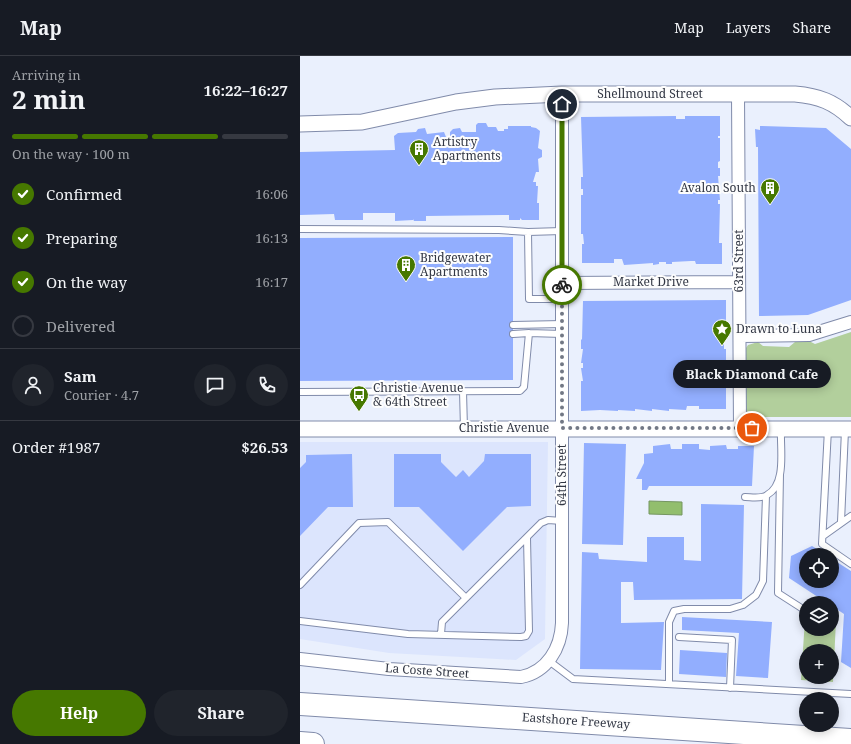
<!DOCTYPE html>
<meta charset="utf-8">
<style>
:root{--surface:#171b24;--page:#20242c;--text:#f1f3f6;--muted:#9ea1a6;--line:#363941;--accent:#467800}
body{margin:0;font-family:"Noto Serif",serif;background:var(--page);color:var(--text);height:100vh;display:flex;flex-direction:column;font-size:15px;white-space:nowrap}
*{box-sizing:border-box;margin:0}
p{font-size:13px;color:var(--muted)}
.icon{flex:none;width:22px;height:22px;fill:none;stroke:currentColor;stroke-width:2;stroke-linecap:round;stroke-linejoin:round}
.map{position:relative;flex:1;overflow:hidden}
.drawer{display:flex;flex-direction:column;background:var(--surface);width:300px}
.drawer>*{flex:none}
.controls{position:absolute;left:499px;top:492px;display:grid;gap:8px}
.controls a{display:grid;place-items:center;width:40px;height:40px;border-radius:50%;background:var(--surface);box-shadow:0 2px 10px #0003;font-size:20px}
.pin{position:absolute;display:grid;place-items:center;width:34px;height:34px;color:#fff;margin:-17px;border:2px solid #fff;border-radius:50%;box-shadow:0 1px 4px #0007}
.courier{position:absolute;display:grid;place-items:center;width:40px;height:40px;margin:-20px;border:3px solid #467800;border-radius:50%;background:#fff;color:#222;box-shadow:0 1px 5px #0007}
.bubble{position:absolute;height:28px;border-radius:14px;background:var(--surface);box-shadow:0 2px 10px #0003;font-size:13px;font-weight:700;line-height:28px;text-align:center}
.overview em{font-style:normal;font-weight:700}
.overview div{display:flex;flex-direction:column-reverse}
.overview{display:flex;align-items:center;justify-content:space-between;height:68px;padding:0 12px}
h1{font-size:26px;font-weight:700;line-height:30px}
.bar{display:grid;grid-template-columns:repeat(4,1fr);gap:6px 4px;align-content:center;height:48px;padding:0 12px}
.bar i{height:5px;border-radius:3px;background:var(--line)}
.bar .current{background:var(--accent)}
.bar p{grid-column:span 4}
.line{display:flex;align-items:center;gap:10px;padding:0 12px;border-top:1px solid var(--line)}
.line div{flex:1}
.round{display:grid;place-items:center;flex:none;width:42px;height:42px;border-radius:21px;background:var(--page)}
ol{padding:0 12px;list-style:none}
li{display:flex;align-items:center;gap:12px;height:44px}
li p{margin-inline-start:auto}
li .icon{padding:4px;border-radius:50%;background:var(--accent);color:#fff;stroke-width:4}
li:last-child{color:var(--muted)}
li i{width:22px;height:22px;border:2px solid var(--line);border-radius:50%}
.cta{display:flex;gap:8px;margin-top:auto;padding:8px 12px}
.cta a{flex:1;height:46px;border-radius:24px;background:var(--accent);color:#fff;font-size:16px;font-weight:700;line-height:46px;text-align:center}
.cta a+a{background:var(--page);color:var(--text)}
header{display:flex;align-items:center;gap:24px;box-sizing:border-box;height:56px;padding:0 20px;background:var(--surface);border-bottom:1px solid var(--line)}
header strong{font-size:19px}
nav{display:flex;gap:22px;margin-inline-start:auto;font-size:14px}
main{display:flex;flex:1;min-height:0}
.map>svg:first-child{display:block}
</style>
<header>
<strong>Map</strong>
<nav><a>Map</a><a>Layers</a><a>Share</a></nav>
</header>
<main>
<section class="drawer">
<div class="overview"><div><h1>2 min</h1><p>Arriving in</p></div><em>16:22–16:27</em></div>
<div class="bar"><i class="current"></i><i class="current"></i><i class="current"></i><i></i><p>On the way · 100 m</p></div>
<ol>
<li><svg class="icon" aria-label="check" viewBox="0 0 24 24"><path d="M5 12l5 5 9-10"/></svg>Confirmed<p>16:06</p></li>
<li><svg class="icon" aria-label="check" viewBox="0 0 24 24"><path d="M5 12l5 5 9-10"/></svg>Preparing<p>16:13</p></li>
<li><svg class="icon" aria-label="check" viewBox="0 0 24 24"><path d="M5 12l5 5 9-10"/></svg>On the way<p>16:17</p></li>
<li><i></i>Delivered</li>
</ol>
<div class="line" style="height:72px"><a class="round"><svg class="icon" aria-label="person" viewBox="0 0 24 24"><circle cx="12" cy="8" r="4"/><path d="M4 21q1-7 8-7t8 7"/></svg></a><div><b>Sam</b><p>Courier · 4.7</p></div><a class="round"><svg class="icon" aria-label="chat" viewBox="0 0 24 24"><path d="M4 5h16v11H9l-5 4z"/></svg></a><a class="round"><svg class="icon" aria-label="phone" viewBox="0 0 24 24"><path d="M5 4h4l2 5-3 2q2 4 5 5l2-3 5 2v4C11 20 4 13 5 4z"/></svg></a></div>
<div class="line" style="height:52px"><div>Order #1987</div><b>$26.53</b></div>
<div class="cta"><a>Help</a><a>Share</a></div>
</section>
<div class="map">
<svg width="551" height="688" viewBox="0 0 551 688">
<rect width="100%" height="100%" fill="#eaf0fd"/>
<path fill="#dce5fd" d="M0,386H248L245,583L216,604L89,597L0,583Z"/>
<path fill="#b2cf9c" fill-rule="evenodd" d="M551,276V361H459L454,365L449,362L446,354V292L448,289L458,286L463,290L489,291L495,286L509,285L515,288Z
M505,563L506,573H532V564L536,565L533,626L501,624ZM506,595H532V621H506Z"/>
<path fill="#92be6d" stroke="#759661" d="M349,445L382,446V459L349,458Z"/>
<path fill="#92aefe" d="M376,60V63H385V60H420V80H418V82H420V105L418,106V112H420V120H418L420,144H418V148H420L419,187H422V208H396L395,205H391L372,206V208H366V206H359V208L353,209V207L324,209L322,203H314V207H282V188H284L283,178H281V139H283V133H281V121H283L281,61Z
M178,67H186L188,71H196L198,75H204V73H208V70H231V71L236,72L240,75L238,92L242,94V101L238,103L239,116H236L233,126H236V130H238L237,147H239V164H222L220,162V164H209V159H203L126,160V165H114L113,163V164L95,165V157H63V164H35L34,158L0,159V96L95,94L94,80L98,77L116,76L118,73L125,72L127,78L144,76L146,81H150V76L153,73L160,72L162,76H176V69Z
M460,70L526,72L551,93V244L508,259L459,260L458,91H456L455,73L460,74Z
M213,181V324L0,325V182Z
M426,244V283H424V293H426V353H399V350H387L386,354L369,353V355L352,353V355L335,353V355L318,354V355L300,354L281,355V325H283L281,312H283V307H281L283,293H281V283L282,284L283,245Z
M284,387L326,388L323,489L282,488Z
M370,388L371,393H382V388H399V393L410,394V390L426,389L427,393H438V390H454L452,430H349L347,434H342V423H336L344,407V398L353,397V390Z
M52,398L53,451H28L0,480V412L6,406V399Z
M94,398H141V406L156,421L163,414L169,421L184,405L185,398H231V450L207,451L163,495L119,451H94Z
M401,448L444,449L442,543L334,544L333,526H321V567L364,566L361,614L280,613L282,496L298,497L299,503L347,506V481H384V504L401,505Z
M512,490L527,499H506V525H532V503L551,515V612L541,606L544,558L532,550V547H527L489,522L491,500Z
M382,561L472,566L468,622L436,620L439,577L382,574Z
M380,594L427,597L426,621L379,618Z"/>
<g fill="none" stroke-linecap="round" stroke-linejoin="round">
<g stroke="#808baa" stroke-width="8">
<path id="service" d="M0,173L199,174L228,176
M262,175L228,176L229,243H262
M213,269L262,268
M213,278L229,277
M163,335L164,373
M0,336L220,335L224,331L229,277L262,278
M528,373L522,488L551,508
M480,418L478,537L506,555
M445,441C451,441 462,443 467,439C487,428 480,393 481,374
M541,466L545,374
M523,480L551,460
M0,529L59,467L88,466L166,542
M0,565L108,578L221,581L226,580L229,575L227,482
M141,578L142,566L241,467L248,464L262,465
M379,581L432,584L430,632
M249,605L273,623L551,638
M369,628V566L374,555L384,553H430L443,549L456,539L463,525L466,440"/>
</g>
<g stroke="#808baa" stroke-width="14">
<path id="minor" d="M438,37L440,373
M262,227L439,226
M440,280L509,279L551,266
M0,603L89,613L221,621C247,616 261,592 262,567V38"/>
</g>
<g stroke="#808baa" stroke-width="17">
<path id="tertiary" d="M0,68L62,66L156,46L195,41L262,38H495C519,40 534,46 551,62
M0,373H551"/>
</g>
<g stroke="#808baa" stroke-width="24">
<path id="motorway" d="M0,648L551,684
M0,687L13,688"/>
</g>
<use href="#service" stroke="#fff" stroke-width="6"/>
<use href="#minor" stroke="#fff" stroke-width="12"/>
<use href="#tertiary" stroke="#fff" stroke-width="15"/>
<use href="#motorway" stroke="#fff" stroke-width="22"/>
</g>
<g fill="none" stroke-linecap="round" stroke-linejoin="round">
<path stroke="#727885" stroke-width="4" stroke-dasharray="0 7.2" d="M262,229V372H452"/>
<path stroke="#467800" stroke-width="5" d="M262,48V229"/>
</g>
<defs>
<g id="building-pin" transform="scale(1)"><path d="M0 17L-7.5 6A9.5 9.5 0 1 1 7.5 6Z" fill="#467800" stroke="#fdfdfd"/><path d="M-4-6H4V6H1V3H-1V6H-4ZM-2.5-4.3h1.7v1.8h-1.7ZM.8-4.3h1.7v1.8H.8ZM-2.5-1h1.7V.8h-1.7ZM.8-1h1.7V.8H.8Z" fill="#fff"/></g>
<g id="sight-pin" transform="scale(1)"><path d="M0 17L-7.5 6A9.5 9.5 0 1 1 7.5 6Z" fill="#467800" stroke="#fdfdfd"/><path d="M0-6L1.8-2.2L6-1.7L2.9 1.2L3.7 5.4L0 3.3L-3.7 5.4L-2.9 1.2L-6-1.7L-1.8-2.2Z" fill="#fff"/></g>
<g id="bus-pin" transform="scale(1)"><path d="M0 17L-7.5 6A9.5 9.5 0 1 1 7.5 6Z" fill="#467800" stroke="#fdfdfd"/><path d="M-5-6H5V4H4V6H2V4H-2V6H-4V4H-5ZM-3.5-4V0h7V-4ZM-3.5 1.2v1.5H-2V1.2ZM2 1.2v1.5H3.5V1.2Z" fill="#fff"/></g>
</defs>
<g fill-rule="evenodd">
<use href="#building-pin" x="119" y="93"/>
<use href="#building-pin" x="470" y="132"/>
<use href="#building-pin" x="106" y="209"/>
<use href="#sight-pin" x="422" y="273"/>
<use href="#bus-pin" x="59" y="339"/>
</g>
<g text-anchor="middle" stroke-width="4" stroke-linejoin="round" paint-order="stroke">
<g font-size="12" fill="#323744" stroke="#fdfdfd">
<text x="350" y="42">Shellmound Street</text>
<text transform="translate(439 205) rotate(-90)" y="4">63rd Street</text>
<text x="351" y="230">Market Drive</text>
<text x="204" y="376">Christie Avenue</text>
<text transform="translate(262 419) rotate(-90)" y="4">64th Street</text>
<text transform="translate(127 615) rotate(4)" y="4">La Coste Street</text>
<text transform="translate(276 665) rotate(4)" y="4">Eastshore Freeway</text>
</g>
<g font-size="12" fill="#323744" stroke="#fdfdfd" text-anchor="start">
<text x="133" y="90">Artistry<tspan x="133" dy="14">Apartments</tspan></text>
<text x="456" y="136" text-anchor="end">Avalon South</text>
<text x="120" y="206">Bridgewater<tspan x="120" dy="14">Apartments</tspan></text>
<text x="436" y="277">Drawn to Luna</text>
<text x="73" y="336">Christie Avenue<tspan x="73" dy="14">&amp; 64th Street</tspan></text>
</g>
</g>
</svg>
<div class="controls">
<a><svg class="icon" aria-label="locate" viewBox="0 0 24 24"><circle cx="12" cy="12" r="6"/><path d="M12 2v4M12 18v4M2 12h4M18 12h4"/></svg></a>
<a><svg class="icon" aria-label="layers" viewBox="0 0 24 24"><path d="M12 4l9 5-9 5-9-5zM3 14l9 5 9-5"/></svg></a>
<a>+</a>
<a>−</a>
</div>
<div class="pin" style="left:452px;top:372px;background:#ea580c"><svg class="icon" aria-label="bag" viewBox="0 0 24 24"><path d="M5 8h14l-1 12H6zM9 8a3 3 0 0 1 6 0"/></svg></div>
<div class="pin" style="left:262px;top:48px;background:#1f2937"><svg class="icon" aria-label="home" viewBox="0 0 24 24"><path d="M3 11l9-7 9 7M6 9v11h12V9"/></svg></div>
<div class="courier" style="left:262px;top:229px"><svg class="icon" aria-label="bike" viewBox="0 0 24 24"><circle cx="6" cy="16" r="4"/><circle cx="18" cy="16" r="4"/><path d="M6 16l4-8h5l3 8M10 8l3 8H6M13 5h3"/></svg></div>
<div class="bubble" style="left:373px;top:304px;width:158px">Black Diamond Cafe</div>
</div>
</main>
